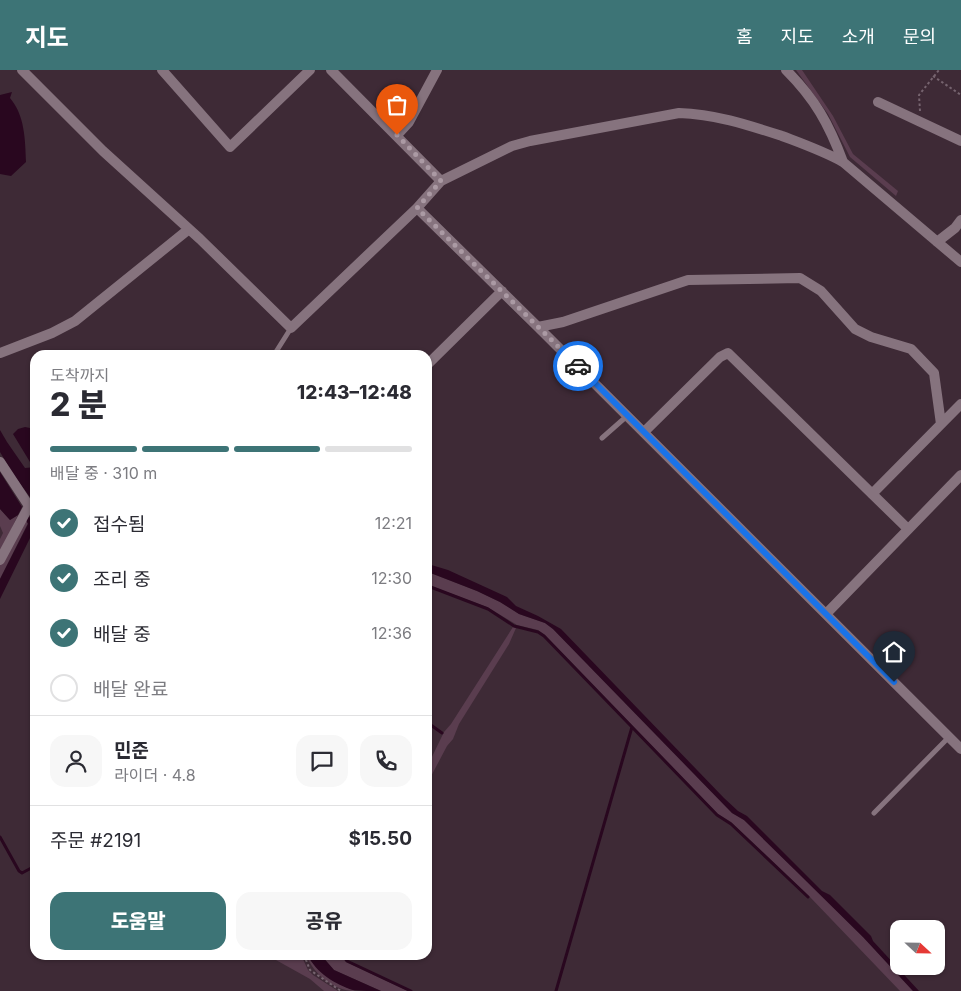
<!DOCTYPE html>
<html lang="ko">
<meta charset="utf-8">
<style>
:root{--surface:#fff;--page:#f7f7f7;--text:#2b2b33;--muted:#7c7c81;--line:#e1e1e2;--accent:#3d7476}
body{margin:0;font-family:Inter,"Noto Sans KR",sans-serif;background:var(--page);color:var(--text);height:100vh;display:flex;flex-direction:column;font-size:19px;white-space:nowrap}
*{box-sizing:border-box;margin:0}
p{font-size:16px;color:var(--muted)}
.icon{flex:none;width:28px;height:28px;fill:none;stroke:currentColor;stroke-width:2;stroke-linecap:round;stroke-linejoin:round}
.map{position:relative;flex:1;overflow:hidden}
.details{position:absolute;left:30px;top:280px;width:402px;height:610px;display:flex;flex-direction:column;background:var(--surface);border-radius:15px;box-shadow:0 1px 4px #0004}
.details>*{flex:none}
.needle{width:32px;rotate:112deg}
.buttons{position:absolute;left:890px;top:850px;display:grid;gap:10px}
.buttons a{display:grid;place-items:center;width:55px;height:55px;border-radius:10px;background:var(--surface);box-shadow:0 1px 4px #0004;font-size:25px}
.pin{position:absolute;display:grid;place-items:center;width:42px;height:42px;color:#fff;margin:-51px -21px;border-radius:50% 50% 50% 0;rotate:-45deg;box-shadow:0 0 5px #0007}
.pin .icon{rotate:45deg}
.courier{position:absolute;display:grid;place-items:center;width:50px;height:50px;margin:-25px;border:4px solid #1a73e8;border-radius:50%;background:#fff;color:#222;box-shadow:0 1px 6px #0007}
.headline em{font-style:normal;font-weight:800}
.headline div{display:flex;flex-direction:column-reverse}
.headline{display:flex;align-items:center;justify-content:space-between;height:85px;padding:0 20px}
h1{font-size:32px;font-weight:800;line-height:38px}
.bar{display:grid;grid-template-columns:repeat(4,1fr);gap:8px 5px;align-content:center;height:60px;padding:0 20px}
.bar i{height:6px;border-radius:4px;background:var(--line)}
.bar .active{background:var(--accent)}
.bar p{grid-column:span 4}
.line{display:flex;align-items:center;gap:12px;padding:0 20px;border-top:1px solid var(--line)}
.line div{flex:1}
.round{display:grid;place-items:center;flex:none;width:52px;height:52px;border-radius:15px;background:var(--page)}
ol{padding:0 20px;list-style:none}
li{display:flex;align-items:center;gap:15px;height:55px}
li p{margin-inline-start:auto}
li .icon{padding:5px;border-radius:50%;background:var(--accent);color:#fff;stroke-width:4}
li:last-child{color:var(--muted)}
li i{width:28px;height:28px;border:2px solid var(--line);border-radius:50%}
.primary-button{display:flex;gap:10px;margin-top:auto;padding:10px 20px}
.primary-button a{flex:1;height:58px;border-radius:15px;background:var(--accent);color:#fff;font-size:20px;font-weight:800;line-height:58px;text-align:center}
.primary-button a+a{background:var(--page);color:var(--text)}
header{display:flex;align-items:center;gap:30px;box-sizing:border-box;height:70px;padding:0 25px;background:var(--accent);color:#fff}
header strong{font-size:24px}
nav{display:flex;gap:28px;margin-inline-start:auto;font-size:18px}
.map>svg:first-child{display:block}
</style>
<header>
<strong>지도</strong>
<nav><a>홈</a><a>지도</a><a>소개</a><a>문의</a></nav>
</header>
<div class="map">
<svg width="961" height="921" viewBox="0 0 961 921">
<rect width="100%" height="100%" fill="#3e2a36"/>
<path fill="#5a3d4f" d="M796,0H802L833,46L853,84L898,121L896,126L850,87L828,44Z
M0,439L10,450L18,445L0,483V469L3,463L0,456Z
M25,448L28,453L0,509V494Z
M428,502L477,521L500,532L519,544L545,553L553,559L732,743L744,750L794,799L863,867L913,921H900L809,826L731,752L718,744L545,565L538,560L517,555L487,537L428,515Z
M513,557L516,558L509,574L459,654L453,669L447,676L428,712V695L444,662L451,654Z
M267,885H283L298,890L297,885H301L308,900L313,905L338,921H324L310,909Z
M306,885H308C315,902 339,914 355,921C333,921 314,904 306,885Z
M321,885H340L346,892L408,921H381L334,900Z"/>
<path fill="#29071f" d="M12,22L10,28C25,46 25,69 26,92L11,106L0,104V25Z
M25,357L35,359V393L30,392L13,364L18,359Z
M0,360L7,372L25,398L35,397V405L32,407L35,413V434L13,404L0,382Z
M0,402L22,437L18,445L10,450L0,439Z
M27,443L35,456V469L31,466L0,529V509L28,454L25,448Z
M428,494L448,500L507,527L516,536L538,546L561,559L724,728L738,741L747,746L822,821L830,825L871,866L873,871L919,921H913L863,867L794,799L744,750L732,743L553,559L545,553L519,544L500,532L477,521L428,502Z
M308,885H321L334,900L381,921C372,921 361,921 353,920C336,915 315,902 308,885Z"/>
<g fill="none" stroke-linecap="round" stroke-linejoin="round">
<path stroke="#29071f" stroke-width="3" d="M428,516L488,539L514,556L538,562L544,566L717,745L731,754L808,827
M428,653L442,663
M0,767L19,801L22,803L35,796
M343,885L347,891L411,921
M556,921L632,657"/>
<path stroke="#76646f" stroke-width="2" stroke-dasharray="2.5 2.5" stroke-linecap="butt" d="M933,6L961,25
M920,41L919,25L939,0
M304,885L310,900L341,921"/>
<path stroke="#86737e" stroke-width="5" d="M274,285L291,258
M602,368L627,346
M874,743L949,667"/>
<path stroke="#86737e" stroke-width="10" d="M22,0L103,81L200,169L291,258L417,138L441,111L512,76L530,71L679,43C715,44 748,55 782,66C803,74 823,81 843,92L961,192
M162,0L230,77L310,0
M331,0L441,111
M786,0C815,29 829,54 843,92
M878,32L961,71
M397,65L409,52L437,0
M417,138L538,257L961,679
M937,172L955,158L961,150
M538,257L563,252L688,210L800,208L821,221L855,259L871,267L911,279L934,303L941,354
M0,283L52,263L75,251L189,159
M428,294L502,221
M644,362L720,287L728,283L908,459
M0,392L29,436L0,490
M872,424L961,334
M826,544L961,405"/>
</g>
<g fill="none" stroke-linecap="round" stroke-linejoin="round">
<path stroke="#ab9aa4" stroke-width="5" stroke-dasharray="0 9" d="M397,65L441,111L417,138L578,296"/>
<path stroke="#1a73e8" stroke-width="6" d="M578,296L894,612"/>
</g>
</svg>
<div class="buttons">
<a><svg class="needle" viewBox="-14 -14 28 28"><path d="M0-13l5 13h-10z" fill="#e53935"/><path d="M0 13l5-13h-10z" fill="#7c7c81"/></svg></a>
</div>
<div class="pin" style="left:397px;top:65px;background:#ea580c"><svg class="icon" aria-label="bag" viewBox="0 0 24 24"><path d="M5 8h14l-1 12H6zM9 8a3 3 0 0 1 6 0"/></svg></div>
<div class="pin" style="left:894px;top:612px;background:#1f2937"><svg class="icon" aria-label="home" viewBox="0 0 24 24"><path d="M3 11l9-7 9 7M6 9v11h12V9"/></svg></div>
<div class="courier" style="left:578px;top:296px"><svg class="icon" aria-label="car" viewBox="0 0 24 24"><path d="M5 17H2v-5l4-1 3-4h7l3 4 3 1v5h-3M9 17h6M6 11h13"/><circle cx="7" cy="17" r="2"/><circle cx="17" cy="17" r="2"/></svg></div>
<section class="details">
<div class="headline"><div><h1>2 분</h1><p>도착까지</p></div><em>12:43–12:48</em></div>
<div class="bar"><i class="active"></i><i class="active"></i><i class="active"></i><i></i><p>배달 중 · 310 m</p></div>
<ol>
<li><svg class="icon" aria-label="check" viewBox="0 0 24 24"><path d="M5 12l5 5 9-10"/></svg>접수됨<p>12:21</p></li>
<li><svg class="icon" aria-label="check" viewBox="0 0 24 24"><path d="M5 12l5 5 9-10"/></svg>조리 중<p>12:30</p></li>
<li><svg class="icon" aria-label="check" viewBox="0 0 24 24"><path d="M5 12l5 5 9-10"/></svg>배달 중<p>12:36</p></li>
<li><i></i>배달 완료</li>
</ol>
<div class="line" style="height:90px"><a class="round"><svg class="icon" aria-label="person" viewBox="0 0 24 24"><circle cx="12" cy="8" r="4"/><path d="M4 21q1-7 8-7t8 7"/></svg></a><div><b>민준</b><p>라이더 · 4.8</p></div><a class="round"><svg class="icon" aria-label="chat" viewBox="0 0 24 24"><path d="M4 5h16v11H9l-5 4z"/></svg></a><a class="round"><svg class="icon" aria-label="phone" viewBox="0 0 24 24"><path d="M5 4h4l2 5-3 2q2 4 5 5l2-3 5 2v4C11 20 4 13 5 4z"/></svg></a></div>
<div class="line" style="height:65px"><div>주문 #2191</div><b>$15.50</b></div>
<div class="primary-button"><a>도움말</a><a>공유</a></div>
</section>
</div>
